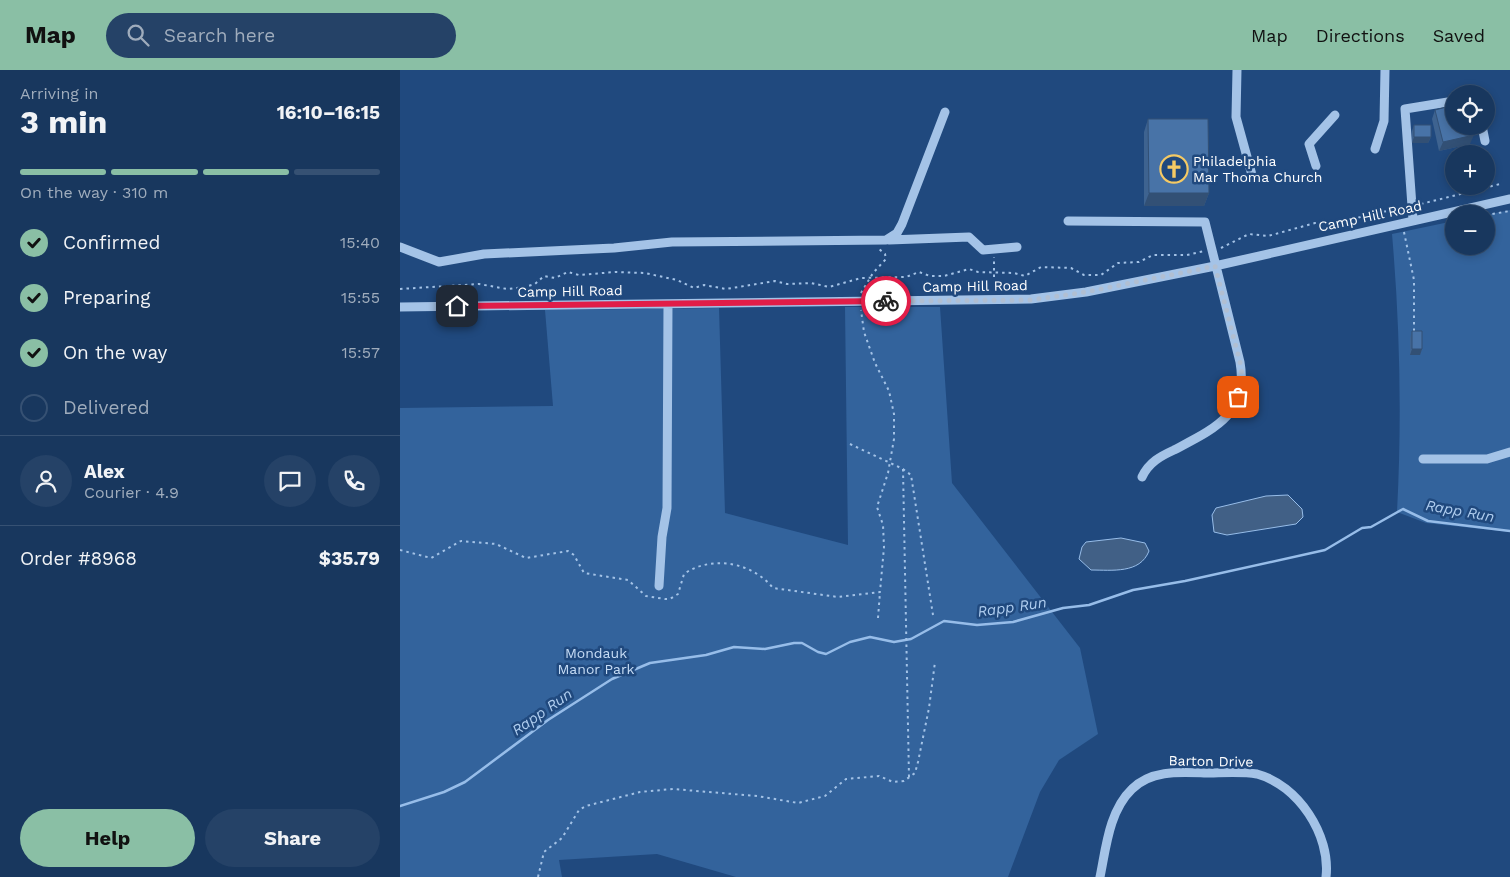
<!DOCTYPE html>
<meta charset="utf-8">
<style>
:root{--surface:#18375e;--page:#254267;--text:#f1f3f6;--muted:#9facbc;--line:#365173;--accent:#8abfa5}
body{margin:0;font-family:"Work Sans",sans-serif;background:var(--page);color:var(--text);height:100vh;display:flex;flex-direction:column;font-size:19px;white-space:nowrap}
*{box-sizing:border-box;margin:0}
p{font-size:16px;color:var(--muted)}
.icon{flex:none;width:28px;height:28px;fill:none;stroke:currentColor;stroke-width:2;stroke-linecap:round;stroke-linejoin:round}
.map{position:relative;flex:1;overflow:hidden}
.sheet{display:flex;flex-direction:column;background:var(--surface);width:400px}
.sheet>*{flex:none}
.buttons{position:absolute;left:1045px;top:15px;display:grid;gap:10px}
.buttons a{display:grid;place-items:center;width:50px;height:50px;border-radius:50%;background:var(--surface);box-shadow:0 2px 8px #0003,0 0 0 1px var(--line);font-size:25px}
.pin{position:absolute;display:grid;place-items:center;width:42px;height:42px;color:#fff;margin:-21px;border-radius:10px;box-shadow:0 2px 8px #0006}
.courier{position:absolute;display:grid;place-items:center;width:50px;height:50px;margin:-25px;border:4px solid #e11d48;border-radius:50%;background:#fff;color:#222;box-shadow:0 1px 6px #0007}
.headline em{font-style:normal;font-weight:700}
.headline div{display:flex;flex-direction:column-reverse}
.headline{display:flex;align-items:center;justify-content:space-between;height:85px;padding:0 20px}
h1{font-size:32px;font-weight:700;line-height:38px}
.bar{display:grid;grid-template-columns:repeat(4,1fr);gap:8px 5px;align-content:center;height:60px;padding:0 20px}
.bar i{height:6px;border-radius:4px;background:var(--line)}
.bar .active{background:var(--accent)}
.bar p{grid-column:span 4}
.line{display:flex;align-items:center;gap:12px;padding:0 20px;border-top:1px solid var(--line)}
.line div{flex:1}
.round{display:grid;place-items:center;flex:none;width:52px;height:52px;border-radius:26px;background:var(--page)}
ol{padding:0 20px;list-style:none}
li{display:flex;align-items:center;gap:15px;height:55px}
li p{margin-inline-start:auto}
li .icon{padding:5px;border-radius:50%;background:var(--accent);color:#111;stroke-width:4}
li:last-child{color:var(--muted)}
li i{width:28px;height:28px;border:2px solid var(--line);border-radius:50%}
.primary-button{display:flex;gap:10px;margin-top:auto;padding:10px 20px}
.primary-button a{flex:1;height:58px;border-radius:30px;background:var(--accent);color:#111;font-size:20px;font-weight:700;line-height:58px;text-align:center}
.primary-button a+a{background:var(--page);color:var(--text)}
header{display:flex;align-items:center;gap:30px;box-sizing:border-box;height:70px;padding:0 25px;background:var(--accent);color:#111}
header strong{font-size:24px}
nav{display:flex;gap:28px;margin-inline-start:auto;font-size:18px}
.search{width:350px;height:45px;background:var(--page);display:flex;align-items:center;gap:12px;box-sizing:border-box;padding:0 18px;border-radius:28px;color:var(--muted);font-size:19px}
main{display:flex;flex:1;min-height:0}
.map>svg:first-child{display:block}
</style>
<header>
<strong>Map</strong>
<div class="search"><svg class="icon" aria-label="search" viewBox="0 0 24 24"><circle cx="10" cy="10" r="6"/><path d="M15 15l6 6"/></svg>Search here</div>
<nav><a>Map</a><a>Directions</a><a>Saved</a></nav>
</header>
<main>
<section class="sheet">
<div class="headline"><div><h1>3 min</h1><p>Arriving in</p></div><em>16:10–16:15</em></div>
<div class="bar"><i class="active"></i><i class="active"></i><i class="active"></i><i></i><p>On the way · 310 m</p></div>
<ol>
<li><svg class="icon" aria-label="check" viewBox="0 0 24 24"><path d="M5 12l5 5 9-10"/></svg>Confirmed<p>15:40</p></li>
<li><svg class="icon" aria-label="check" viewBox="0 0 24 24"><path d="M5 12l5 5 9-10"/></svg>Preparing<p>15:55</p></li>
<li><svg class="icon" aria-label="check" viewBox="0 0 24 24"><path d="M5 12l5 5 9-10"/></svg>On the way<p>15:57</p></li>
<li><i></i>Delivered</li>
</ol>
<div class="line" style="height:90px"><a class="round"><svg class="icon" aria-label="person" viewBox="0 0 24 24"><circle cx="12" cy="8" r="4"/><path d="M4 21q1-7 8-7t8 7"/></svg></a><div><b>Alex</b><p>Courier · 4.9</p></div><a class="round"><svg class="icon" aria-label="chat" viewBox="0 0 24 24"><path d="M4 5h16v11H9l-5 4z"/></svg></a><a class="round"><svg class="icon" aria-label="phone" viewBox="0 0 24 24"><path d="M5 4h4l2 5-3 2q2 4 5 5l2-3 5 2v4C11 20 4 13 5 4z"/></svg></a></div>
<div class="line" style="height:65px"><div>Order #8968</div><b>$35.79</b></div>
<div class="primary-button"><a>Help</a><a>Share</a></div>
</section>
<div class="map">
<svg width="1110" height="807" viewBox="0 0 1110 807">
<rect width="100%" height="100%" fill="#20497e"/>
<path fill="#33639c" d="M1110,140V462L1026,453L997,442C1002,349 1000,256 992,164L1054,151V176H1086V145Z
M445,237H540L552,413L680,578L698,664L659,690L640,722L608,807H336L257,784L159,790L162,807H0V338L153,336L145,240L319,238L325,443L448,475Z"/>
<path fill="#416086" stroke="#97bde9" d="M888,425L902,439L903,447L896,454L827,465L814,462L812,445L816,438L866,426Z
M721,468L745,473L749,481C740,504 712,500 691,500L679,489L682,477L686,472Z"/>
<g fill="none" stroke-linecap="round" stroke-linejoin="round">
<path stroke="#97bde9" stroke-width="2.5" d="M0,736L44,722L65,712L148,650L212,609L250,593L306,585L334,577L365,579L394,573H402L418,582L426,584L450,572L470,567L494,572L511,569L544,551L577,555L613,552L663,538L689,535L733,520L785,511L925,480L962,458L971,457L1003,439L1028,451L1110,461"/>
<path stroke="#a4c3e7" stroke-width="2" stroke-dasharray="2.5 4" stroke-linecap="butt" d="M1021,134L1100,114
M1086,145L1110,141
M1004,162L1014,210V261
M821,178L849,164L868,166L915,153H935L1004,137
M0,219L79,214L107,219L125,217L135,214L144,206L155,208L168,202L179,205L215,202L245,203L277,210L294,218L304,215L326,219L375,211L387,214L411,213L429,217L461,208L506,207L519,202L530,206H544L569,199L578,202L614,203L625,206L641,197L671,198L684,205H701L718,193L739,192L753,185H787L804,181
M594,220V187
M461,223L473,203L486,189L485,184L479,179
M450,374L503,399L511,405L533,545
M503,399L509,708
M0,480L31,488L61,471L96,474L126,488L168,481L174,485L184,503L228,510L246,526L265,529H270L278,524L284,504C311,485 352,492 373,518L438,527L480,522L484,477L483,455L477,437L488,403L494,369V344L489,321L475,293L464,262L461,240
M478,548L480,522
M138,807L144,782L162,768L179,740L186,736L240,722L273,719L357,726L398,733L425,726L446,709L479,706L493,712L504,711L515,703L518,692L529,638L535,592"/>
<path stroke="#a4c3e7" stroke-width="9" d="M837,0L836,47L852,105
M1082,56L1085,71
M975,79L984,51L985,0
M916,96L909,74L935,45
M1013,150L1005,39L1054,31
M668,151L805,152L840,292C849,344 814,359 774,380C761,386 749,392 742,407
M489,170L569,167L583,180L617,177
M0,177L39,192L84,184L214,178L272,172L486,170L497,163L502,154L545,42
M0,237L631,229L686,222L815,196L1110,129
M1023,389H1087L1110,382
M259,516L262,467L267,438L268,234
M700,807C706,778 709,741 732,719C751,700 779,702 804,703C820,703 841,701 857,704C898,715 931,765 926,807"/>
</g>
<path fill="#3e6390" d="M1035,40L1070,74L1039,81L1032,49Z
M748,49L809,123L804,136H744V62Z
M1014,55L1031,67L1028,73H1012V61Z
M1012,261L1022,279L1020,285H1010V268Z"/>
<path fill="#325075" d="M1074,65L1070,74L1039,81L1043,72Z
M1014,67H1031L1028,73H1012Z
M749,123H809L804,136H744Z
M1012,279H1022L1020,285H1010Z"/>
<path fill="#4873a7" stroke="#325075" d="M1054,35V56H1072L1074,65L1043,72L1035,40Z
M748,49H808L809,123H749Z
M1014,55H1031V67H1014Z
M1012,261H1022V279H1012Z"/>
<g fill="none" stroke-linecap="round" stroke-linejoin="round">
<path stroke="#b1bfd2" stroke-width="5" stroke-dasharray="0 9" d="M486,231L631,230L686,222L815,196L840,292L842,304L838,327"/>
<path stroke="#e11d48" stroke-width="6" d="M57,236L486,231"/>
</g>
<defs>
<g id="church-ring" transform="scale(1.4375)"><circle r="9.5" fill="#20497e" stroke="#f5ca64" stroke-width="1.5"/><path d="M-1.2-6h2.4v3.5h3.3v2.4h-3.3V6h-2.4V-.1h-3.3v-2.4h3.3Z" fill="#f5ca64"/></g>
</defs>
<g fill-rule="evenodd">
<use href="#church-ring" x="774" y="99"/>
</g>
<g text-anchor="middle" stroke-width="5" stroke-linejoin="round" paint-order="stroke">
<g font-size="14" fill="#fff" stroke="#20497e" text-anchor="start">
<text x="793" y="96">Philadelphia<tspan x="793" dy="16">Mar Thoma Church</tspan></text>
</g>
<g font-size="14" fill="#fff" stroke="#20497e">
<text transform="translate(970 146) rotate(-12)" y="5">Camp Hill Road</text>
<text transform="translate(575 216) rotate(-1)" y="5">Camp Hill Road</text>
<text transform="translate(170 221) rotate(-1)" y="5">Camp Hill Road</text>
<text transform="translate(811 691) rotate(1)" y="5">Barton Drive</text>
</g>
<g font-size="14" fill="#c7ddf6" stroke="#20497e">
<text x="196" y="588">Mondauk<tspan x="196" dy="16">Manor Park</tspan></text>
</g>
<g font-size="15" font-style="italic" fill="#afcdef" stroke="#20497e">
<text transform="translate(1060 441) rotate(10)" y="5">Rapp Run</text>
<text transform="translate(612 537) rotate(-8)" y="5">Rapp Run</text>
<text transform="translate(142 642) rotate(-35)" y="5">Rapp Run</text>
</g>
</g>
</svg>
<div class="buttons">
<a><svg class="icon" aria-label="locate" viewBox="0 0 24 24"><circle cx="12" cy="12" r="6"/><path d="M12 2v4M12 18v4M2 12h4M18 12h4"/></svg></a>
<a>+</a>
<a>−</a>
</div>
<div class="pin" style="left:838px;top:327px;background:#ea580c"><svg class="icon" aria-label="bag" viewBox="0 0 24 24"><path d="M5 8h14l-1 12H6zM9 8a3 3 0 0 1 6 0"/></svg></div>
<div class="pin" style="left:57px;top:236px;background:#1f2937"><svg class="icon" aria-label="home" viewBox="0 0 24 24"><path d="M3 11l9-7 9 7M6 9v11h12V9"/></svg></div>
<div class="courier" style="left:486px;top:231px"><svg class="icon" aria-label="bike" viewBox="0 0 24 24"><circle cx="6" cy="16" r="4"/><circle cx="18" cy="16" r="4"/><path d="M6 16l4-8h5l3 8M10 8l3 8H6M13 5h3"/></svg></div>
</div>
</main>
